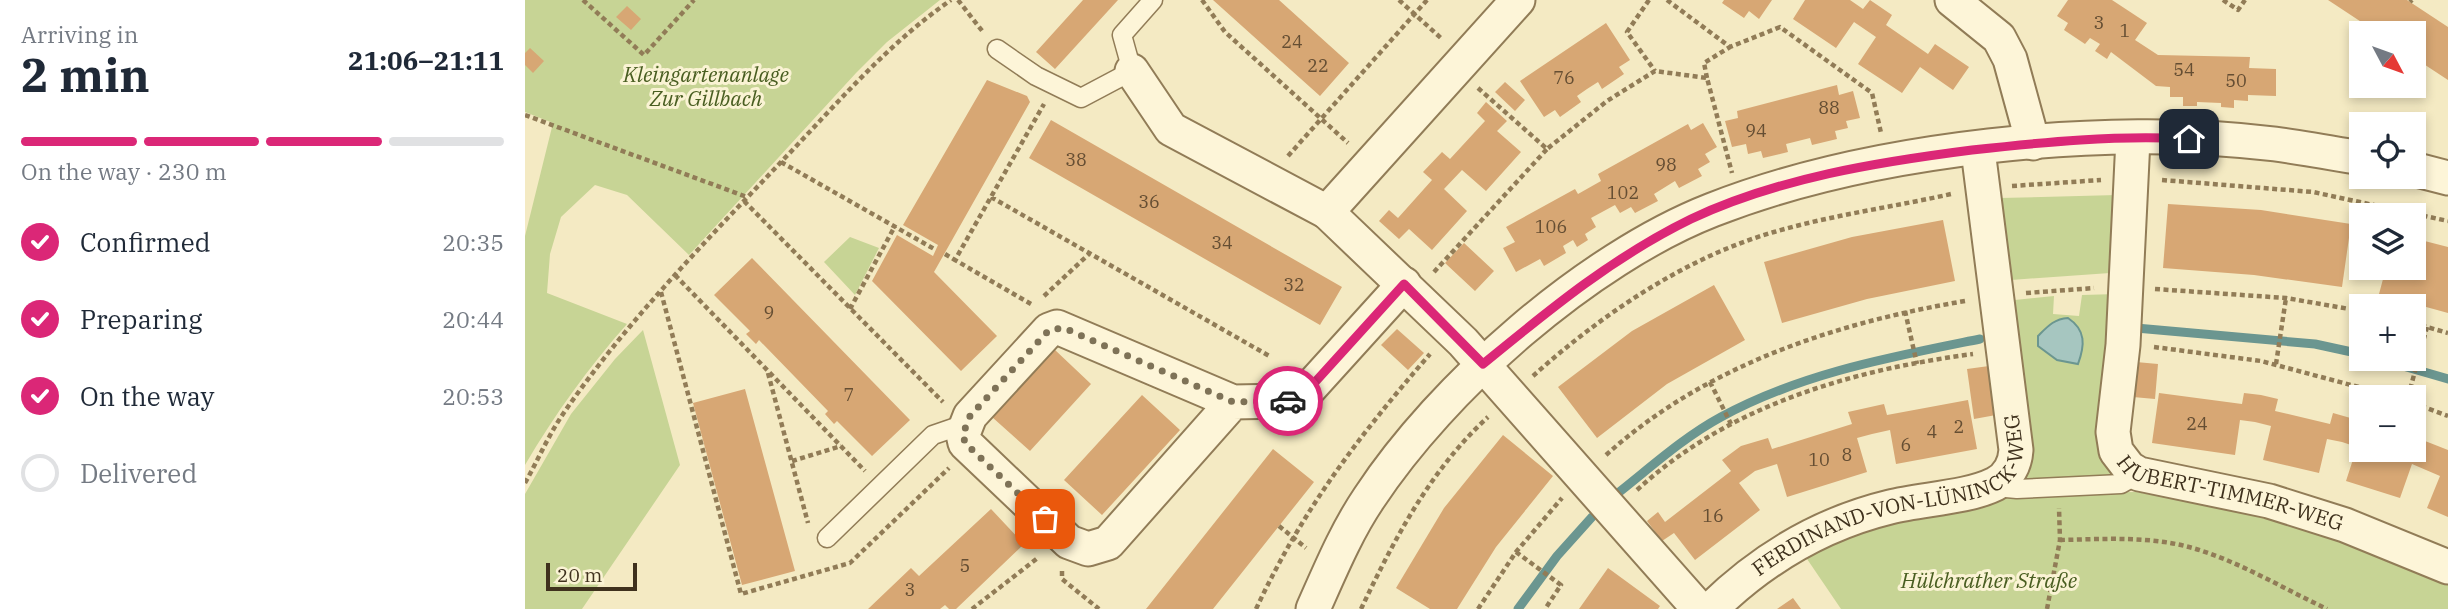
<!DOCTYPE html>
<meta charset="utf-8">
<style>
:root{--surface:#fff;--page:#f6f6f7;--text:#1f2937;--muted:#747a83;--line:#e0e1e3;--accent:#db2777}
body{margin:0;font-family:"IBM Plex Serif",serif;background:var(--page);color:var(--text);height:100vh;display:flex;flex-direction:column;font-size:26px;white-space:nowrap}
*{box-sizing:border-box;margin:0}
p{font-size:23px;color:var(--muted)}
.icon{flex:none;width:38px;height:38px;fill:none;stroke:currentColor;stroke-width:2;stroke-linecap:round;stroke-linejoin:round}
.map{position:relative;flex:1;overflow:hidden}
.panel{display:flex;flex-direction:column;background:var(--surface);width:525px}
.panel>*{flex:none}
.needle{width:46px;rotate:131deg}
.buttons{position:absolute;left:1824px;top:21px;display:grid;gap:14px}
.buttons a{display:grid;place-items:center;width:77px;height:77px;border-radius:0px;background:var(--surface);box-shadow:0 4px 10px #0003;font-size:35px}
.scale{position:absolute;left:21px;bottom:18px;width:91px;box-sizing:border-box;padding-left:7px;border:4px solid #3f311d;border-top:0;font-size:19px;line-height:24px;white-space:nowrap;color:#3f311d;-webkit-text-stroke:5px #faf3d4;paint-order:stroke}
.pin{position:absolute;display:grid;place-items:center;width:60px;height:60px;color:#fff;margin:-30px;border-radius:14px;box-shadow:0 4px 10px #0006}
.courier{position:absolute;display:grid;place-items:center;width:70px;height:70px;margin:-35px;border:5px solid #db2777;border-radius:50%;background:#fff;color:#222;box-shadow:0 2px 9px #0007}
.summary em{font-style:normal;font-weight:800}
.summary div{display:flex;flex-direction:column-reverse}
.summary{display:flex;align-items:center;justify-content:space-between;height:119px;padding:0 21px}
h1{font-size:46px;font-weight:800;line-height:52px}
.bar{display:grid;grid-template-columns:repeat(4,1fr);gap:10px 7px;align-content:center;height:84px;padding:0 21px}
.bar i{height:9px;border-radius:5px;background:var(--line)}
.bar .current{background:var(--accent)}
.bar p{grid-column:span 4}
ol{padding:0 21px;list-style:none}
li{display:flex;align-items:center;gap:21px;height:77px}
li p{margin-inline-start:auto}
li .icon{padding:7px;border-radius:50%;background:var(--accent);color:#fff;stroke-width:4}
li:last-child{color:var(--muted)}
li i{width:38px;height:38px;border:4px solid var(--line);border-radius:50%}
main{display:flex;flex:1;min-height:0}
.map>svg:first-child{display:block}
</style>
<main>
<section class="panel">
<div class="summary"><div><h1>2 min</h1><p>Arriving in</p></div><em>21:06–21:11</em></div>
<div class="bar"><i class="current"></i><i class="current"></i><i class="current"></i><i></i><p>On the way · 230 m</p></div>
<ol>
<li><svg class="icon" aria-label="check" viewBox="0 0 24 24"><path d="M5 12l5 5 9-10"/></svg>Confirmed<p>20:35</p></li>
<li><svg class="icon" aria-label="check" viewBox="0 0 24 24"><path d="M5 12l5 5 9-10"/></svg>Preparing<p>20:44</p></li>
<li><svg class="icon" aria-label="check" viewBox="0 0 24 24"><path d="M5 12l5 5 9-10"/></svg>On the way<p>20:53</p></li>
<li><i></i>Delivered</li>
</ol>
</section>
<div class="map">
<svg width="1923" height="609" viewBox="0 0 1923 609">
<rect width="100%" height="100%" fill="#f4eac3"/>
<path fill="#c7d495" d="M0,0H415L362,42L331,73L164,255L102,195L70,185L36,217L25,254L22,293L102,324C63,368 30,414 0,465V236L28,123L0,112Z
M1592,195L1585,273L1486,280L1475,198Z
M325,237L354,248L330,295L299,262Z
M1592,294L1590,478L1551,476L1498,481L1503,471L1480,301L1529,296L1528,314L1554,316L1557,295Z
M118,330L155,465L57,609H0V494L46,414L90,359Z
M1611,492L1717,511L1773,525L1923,581V609H1316L1280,556L1352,527L1481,498L1533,493Z"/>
<path fill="#a6c6c0" stroke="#6b9690" stroke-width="2" d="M1543,318C1561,330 1560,345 1553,364L1532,360L1513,346V336C1523,326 1529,319 1543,318Z"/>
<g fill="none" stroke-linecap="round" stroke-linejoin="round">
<path stroke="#6b9690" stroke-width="9" d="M1611,328L1790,344L1836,354
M1854,359L1923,379
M1093,493C1126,467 1159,437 1196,417C1277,373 1366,357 1455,339
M993,609L1032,556L1067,517"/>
</g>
<path fill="#d7a774" d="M558,0H593L530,69L511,52Z
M688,0H754L824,63L795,96Z
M1199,0H1247L1234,19L1224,11L1219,18L1197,3Z
M1280,0H1325L1338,9L1345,0L1367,15L1361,25L1403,54L1410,44L1444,67L1428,90L1395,67L1377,93L1333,64L1351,37L1329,22L1311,48L1268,19Z
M1543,0H1587L1622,23L1610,40L1633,55L1725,57L1724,68L1751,69V96L1723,95V101L1709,100V108L1696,107V103L1672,102V106H1658V97H1645V87L1631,86L1586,52L1582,59L1570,51L1575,44L1565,38L1560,44L1539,30L1543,23L1532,16Z
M1803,0H1882L1923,27V80L1888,57V33H1853Z
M102,6L116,19L106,30L91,17Z
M1081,23L1105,60L1094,67L1099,74L1077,89L1073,82L1062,89L1052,96L1056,102L1035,117L1030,110L1019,117L995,81Z
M5,48L19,61L8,73L0,65V53Z
M462,80L502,96L505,102L409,272L472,336L436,371L347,281L372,235L408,256L413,245L378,225Z
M980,82L1000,100L990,111L970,92Z
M1312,85L1314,95L1328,91L1335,118L1321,121L1323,128L1310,131L1312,139L1287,145L1285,138L1261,144L1263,152L1238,158L1236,151L1223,154L1221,144L1207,147L1200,121L1213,118L1212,111Z
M961,102L982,121L972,131L996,152L961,191L937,170L919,189L942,211L907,250L884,229L874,239L854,221L864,210L873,218L907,180L898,172L917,152L925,159L960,121L952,113Z
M526,120L817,287L795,325L504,158Z
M1178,123L1192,147L1180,154L1185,162L1173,169L1177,176L1154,188L1150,181L1129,194L1133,201L1110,213L1106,207L1095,213L1090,205L1066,218L1071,227L1060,234L1063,240L1052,247L1048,240L1038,246L1041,253L1019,266L1015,259L991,272L978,248L990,242L981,227L1050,189L1053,194L1076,181L1073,174L1163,124L1166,130Z
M1643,204L1736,210L1826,224L1817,287L1729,275L1638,268Z
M1418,220L1430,281L1342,299L1257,323L1239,262L1327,237Z
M1888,238L1923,247V313L1854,294L1861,268H1888Z
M939,243L969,271L950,291L920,263Z
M227,258L385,420L347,456L312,421L309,424L300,414L303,411L234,340L231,344L221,334L225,331L189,295Z
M1189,285L1220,340L1142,384L1072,438L1033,387L1107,331Z
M872,329L899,353L883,370L856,345Z
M529,349L566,384L505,451L467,417Z
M1611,362L1633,364L1630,399L1608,397Z
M1464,366L1471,415L1449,419L1442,369Z
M220,389L270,571L217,585L168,403Z
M1634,393L1717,404L1719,393L1736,395L1753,399L1750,411L1805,424L1808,413L1836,421V450H1891L1895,439L1923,450V517L1902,508L1915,476L1887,464L1875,498L1821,481L1832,447L1817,442L1802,439L1794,473L1738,460L1746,426L1730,422L1715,420L1710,455L1627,443Z
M617,395L655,430L577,515L539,480Z
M1443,400L1452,449L1371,464L1365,430L1347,434L1332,438L1342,472L1262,497L1252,464L1230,471L1214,483L1235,510L1170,560L1149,533L1137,541L1122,521L1133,512L1140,522L1206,471L1197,460L1216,446L1243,438L1247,449L1327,424L1323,412L1359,404L1362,415Z
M978,435L1028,476L971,547L932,609H905L871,588L919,508Z
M748,449L789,482L754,526L688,609H621Z
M466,509L499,544L431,609H424L420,605L415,609H343L386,568L394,576Z
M1083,568L1135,606L1133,609H1054Z
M1268,598L1276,609H1252Z"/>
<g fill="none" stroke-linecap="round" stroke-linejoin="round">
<g stroke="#917c57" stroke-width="21">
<path id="service" d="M472,49L511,76L556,98L607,71L597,35L628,0
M1470,487L1492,489L1596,484L1614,474
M302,538L408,435L440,424"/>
</g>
<g stroke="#917c57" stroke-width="37">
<g id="minor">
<path d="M993,0L802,212L938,342L1174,609"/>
<path d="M1427,0L1474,38L1485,59L1508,143"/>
<path d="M607,71L646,129L802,212"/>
<path id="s1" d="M1608,139L1598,345L1588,432L1591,451L1604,468L1614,474L1744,501L1820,525L1923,567"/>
<path d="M1888,169L1923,178"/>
<path d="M708,402L583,543L563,549L544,542L440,443L438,434L445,416L524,330L532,327L708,402L763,401L782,391L879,284"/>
<path d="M788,609C805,571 821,532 844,498C917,387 1062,259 1187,210C1345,148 1581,123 1750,144C1779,148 1807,153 1836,158"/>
<path id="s2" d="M1186,609C1237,559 1295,524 1365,507C1396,499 1442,498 1470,484C1484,477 1490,464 1491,450L1453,150"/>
</g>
</g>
<path stroke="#917c57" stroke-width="4.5" stroke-dasharray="5 3.5" stroke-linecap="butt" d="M58,0L119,55L169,0
M433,0L458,32
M677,0L700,32L823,143
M874,0L917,39
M1124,0L1102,32L1130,71
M1142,0L1205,47L1255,27L1347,93L1356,133
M1698,0L1713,10L1720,0
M1885,2L1887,0
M1182,78L1179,63L1205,47
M953,88L1022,149L1082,101L1130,71L1182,78L1207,173
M0,115L222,197
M763,156L902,0
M256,162L411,250
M1637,180L1788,192L1923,221
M1487,186L1576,180
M466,197L746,357
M219,201L418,402
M420,254L430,260
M909,272L1022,149
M150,275L340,471
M1630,289L1761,298L1836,311
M136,292L216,594L325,563L424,468
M1501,293L1569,288
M519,296L564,254
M506,304L430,260L519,104
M325,309L370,226
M1380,311L1392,364
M1888,323L1923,333
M1629,347L1736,361L1871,397
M1751,364L1761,298
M243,373L283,523
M1008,376C1076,315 1161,257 1249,232C1307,215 1368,207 1426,194
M1185,382L1206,424
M1883,397L1902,327
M1888,403L1923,416
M1081,455C1181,365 1310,323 1440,301
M267,461L316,446
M0,483C13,460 23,436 38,414C101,322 181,241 257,161C312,104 361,45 426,0
M1112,490C1204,405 1327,370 1448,354
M754,526L781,548
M1535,540C1577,539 1623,536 1664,547C1712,560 1757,588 1802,609
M991,552L1036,585L1020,609
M537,571V579L574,609
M447,609L514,557
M731,609C778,509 833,437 905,354
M836,609C869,540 905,470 963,417
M953,609L991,552L1037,498
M1522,609L1535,540L1534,508"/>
<use href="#service" stroke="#fdf5d8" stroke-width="18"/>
<use href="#minor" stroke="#fdf5d8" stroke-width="33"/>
</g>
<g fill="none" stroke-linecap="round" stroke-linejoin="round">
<path stroke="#7e7257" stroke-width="7" stroke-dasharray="0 12.6" d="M520,519L440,443L438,434L445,416L524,330L539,328L708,402L763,401"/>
<path stroke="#db2777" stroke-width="9" d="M763,401L782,391L879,284L958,364C1024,310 1088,257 1166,219C1253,178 1353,162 1447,150C1519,142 1592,135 1664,139"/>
</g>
<g text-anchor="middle" stroke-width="6" stroke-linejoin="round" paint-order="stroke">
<g font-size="18" fill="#654e33">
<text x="1574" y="29">3</text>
<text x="1600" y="37">1</text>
<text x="767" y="48">24</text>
<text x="793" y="72">22</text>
<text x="1659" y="76">54</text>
<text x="1039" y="84">76</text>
<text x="1711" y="87">50</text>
<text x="1304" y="114">88</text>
<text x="1231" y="137">94</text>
<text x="551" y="166">38</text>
<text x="1141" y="171">98</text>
<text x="1098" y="199">102</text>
<text x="624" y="208">36</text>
<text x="1026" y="233">106</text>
<text x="697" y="249">34</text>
<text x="769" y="291">32</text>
<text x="244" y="319">9</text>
<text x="324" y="401">7</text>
<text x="1672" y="430">24</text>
<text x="1434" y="433">2</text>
<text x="1407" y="438">4</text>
<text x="1381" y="451">6</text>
<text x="1322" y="461">8</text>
<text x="1294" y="466">10</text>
<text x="1188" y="522">16</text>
<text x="440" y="572">5</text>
<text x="385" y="596">3</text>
</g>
<g font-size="21" font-style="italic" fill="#495e21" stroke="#faf3d4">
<text x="181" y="82">Kleingartenanlage<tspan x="181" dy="24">Zur Gillbach</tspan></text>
<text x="1464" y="588">Hülchrather Straße</text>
</g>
<g font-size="21" fill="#3f311d" stroke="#faf3d4">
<text dy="7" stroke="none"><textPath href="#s1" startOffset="439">HUBERT-TIMMER-WEG</textPath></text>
<text dy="7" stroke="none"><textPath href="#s2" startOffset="226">FERDINAND-VON-LÜNINCK-WEG</textPath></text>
</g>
</g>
</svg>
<div class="buttons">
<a><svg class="needle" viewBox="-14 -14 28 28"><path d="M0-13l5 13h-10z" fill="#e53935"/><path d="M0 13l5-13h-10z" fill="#747a83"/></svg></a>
<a><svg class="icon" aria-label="locate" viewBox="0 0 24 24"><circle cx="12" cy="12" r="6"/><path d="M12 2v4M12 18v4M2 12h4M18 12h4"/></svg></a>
<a><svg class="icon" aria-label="layers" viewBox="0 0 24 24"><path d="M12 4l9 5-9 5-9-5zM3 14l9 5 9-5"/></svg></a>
<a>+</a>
<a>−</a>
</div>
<div class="scale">20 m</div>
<div class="pin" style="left:520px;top:519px;background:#ea580c"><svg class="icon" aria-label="bag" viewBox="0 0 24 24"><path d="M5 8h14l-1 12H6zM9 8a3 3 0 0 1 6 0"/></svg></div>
<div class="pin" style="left:1664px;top:139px;background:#1f2937"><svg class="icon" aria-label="home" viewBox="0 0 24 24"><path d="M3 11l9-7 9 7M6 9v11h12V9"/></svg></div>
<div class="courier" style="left:763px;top:401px"><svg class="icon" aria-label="car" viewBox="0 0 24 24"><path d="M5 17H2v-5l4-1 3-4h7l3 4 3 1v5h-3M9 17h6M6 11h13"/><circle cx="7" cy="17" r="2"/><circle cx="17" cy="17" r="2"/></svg></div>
</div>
</main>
